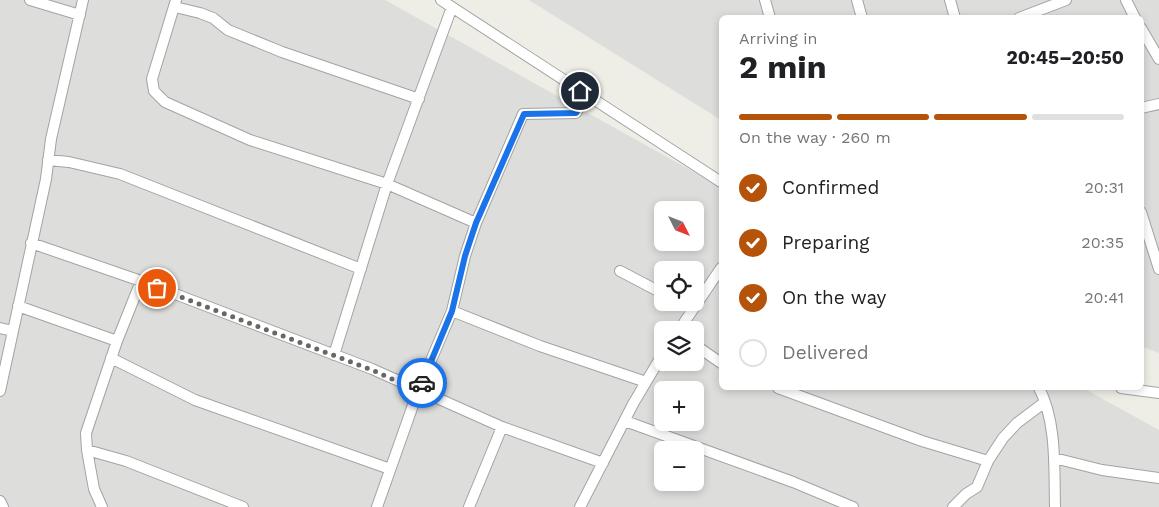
<!DOCTYPE html>
<meta charset="utf-8">
<style>
:root{--surface:#fff;--page:#f6f6f6;--text:#202124;--muted:#757577;--line:#e0e0e0;--accent:#b45309}
body{margin:0;font-family:"Work Sans",sans-serif;background:var(--page);color:var(--text);height:100vh;display:flex;flex-direction:column;font-size:19px;white-space:nowrap}
*{box-sizing:border-box;margin:0}
p{font-size:16px;color:var(--muted)}
.icon{flex:none;width:28px;height:28px;fill:none;stroke:currentColor;stroke-width:2;stroke-linecap:round;stroke-linejoin:round}
.map{position:relative;flex:1;overflow:hidden}
.details{position:absolute;left:719px;top:15px;width:425px;height:375px;display:flex;flex-direction:column;background:var(--surface);border-radius:8px;box-shadow:0 2px 8px #0003}
.details>*{flex:none}
.needle{width:32px;rotate:132deg}
.fabs{position:absolute;left:654px;top:201px;display:grid;gap:10px}
.fabs a{display:grid;place-items:center;width:50px;height:50px;border-radius:8px;background:var(--surface);box-shadow:0 2px 8px #0003;font-size:25px}
.pin{position:absolute;display:grid;place-items:center;width:42px;height:42px;color:#fff;margin:-21px;border:2px solid #fff;border-radius:50%;box-shadow:0 1px 5px #0007}
.courier{position:absolute;display:grid;place-items:center;width:50px;height:50px;margin:-25px;border:4px solid #1a73e8;border-radius:50%;background:#fff;color:#222;box-shadow:0 1px 6px #0007}
.headline em{font-style:normal;font-weight:700}
.headline div{display:flex;flex-direction:column-reverse}
.headline{display:flex;align-items:center;justify-content:space-between;height:85px;padding:0 20px}
h1{font-size:32px;font-weight:700;line-height:38px}
.bar{display:grid;grid-template-columns:repeat(4,1fr);gap:8px 5px;align-content:center;height:60px;padding:0 20px}
.bar i{height:6px;border-radius:4px;background:var(--line)}
.bar .current{background:var(--accent)}
.bar p{grid-column:span 4}
ol{padding:0 20px;list-style:none}
li{display:flex;align-items:center;gap:15px;height:55px}
li p{margin-inline-start:auto}
li .icon{padding:5px;border-radius:50%;background:var(--accent);color:#fff;stroke-width:4}
li:last-child{color:var(--muted)}
li i{width:28px;height:28px;border:2px solid var(--line);border-radius:50%}
.map>svg:first-child{display:block}
</style>
<div class="map">
<svg width="1159" height="507" viewBox="0 0 1159 507">
<rect width="100%" height="100%" fill="#efeee6"/>
<path fill="#dddddc" fill-rule="evenodd" d="M0,0H385L721,187V388H1083L1159,430V507H0ZM662,210H695V242H662ZM662,270H695V302H662ZM662,330H695V362H662ZM662,390H695V422H662ZM662,450H695V482H662Z
M529,0H1159V353L1141,346V18H721V120Z"/>
<g fill="none" stroke-linecap="round" stroke-linejoin="round">
<g stroke="#a3a3a3" stroke-width="12">
<path id="street" d="M30,0L80,15
M176,0L152,79L154,91L165,102L250,140L387,184L476,223
M441,0L721,182
M765,0L770,18
M857,0L862,18
M950,0L955,18
M1126,0L1135,18
M175,7L200,13L213,18L228,30L282,52L419,99
M1019,18L1066,0
M1141,28L1159,59
M1141,108L1159,104
M48,160L69,162L120,174L361,269
M1141,212L1159,269
M31,243L141,281L372,369L502,427L603,463
M620,271L662,293
M681,302L693,309
M18,306L117,341
M452,311L540,346L646,382
M0,328L13,331
M679,330L721,268
M695,345L721,363
M334,355L387,184L452,7
M111,358L195,400L390,469
M778,388L922,441L988,461
M1039,388C1057,422 1054,469 1055,507
M1121,388L1159,393
M0,391L46,179L51,139L83,0
M625,421L793,482L853,507
M87,450L126,461L243,507
M1054,458L1102,470L1159,478
M0,501L3,507
M102,507L94,489L87,450L86,433L117,341L141,281
M377,507L418,391L452,311L465,256L476,223L523,114L576,113L587,94
M469,507L502,427
M580,507L633,404L662,355
M953,507L966,494L977,487L988,461L1003,438L1017,423L1045,402"/>
</g>
<use href="#street" stroke="#fff" stroke-width="10"/>
</g>
<g fill="none" stroke-linecap="round" stroke-linejoin="round">
<path stroke="#686765" stroke-width="5" stroke-dasharray="0 9" d="M157,288L372,370L418,391L422,383"/>
<path stroke="#1a73e8" stroke-width="6" d="M422,383L452,311L465,256L476,223L524,114L576,113L587,94L580,91"/>
</g>
</svg>
<div class="fabs">
<a><svg class="needle" viewBox="-14 -14 28 28"><path d="M0-13l5 13h-10z" fill="#e53935"/><path d="M0 13l5-13h-10z" fill="#757577"/></svg></a>
<a><svg class="icon" aria-label="locate" viewBox="0 0 24 24"><circle cx="12" cy="12" r="6"/><path d="M12 2v4M12 18v4M2 12h4M18 12h4"/></svg></a>
<a><svg class="icon" aria-label="layers" viewBox="0 0 24 24"><path d="M12 4l9 5-9 5-9-5zM3 14l9 5 9-5"/></svg></a>
<a>+</a>
<a>−</a>
</div>
<div class="pin" style="left:157px;top:288px;background:#ea580c"><svg class="icon" aria-label="bag" viewBox="0 0 24 24"><path d="M5 8h14l-1 12H6zM9 8a3 3 0 0 1 6 0"/></svg></div>
<div class="pin" style="left:580px;top:91px;background:#1f2937"><svg class="icon" aria-label="home" viewBox="0 0 24 24"><path d="M3 11l9-7 9 7M6 9v11h12V9"/></svg></div>
<div class="courier" style="left:422px;top:383px"><svg class="icon" aria-label="car" viewBox="0 0 24 24"><path d="M5 17H2v-5l4-1 3-4h7l3 4 3 1v5h-3M9 17h6M6 11h13"/><circle cx="7" cy="17" r="2"/><circle cx="17" cy="17" r="2"/></svg></div>
<section class="details">
<div class="headline"><div><h1>2 min</h1><p>Arriving in</p></div><em>20:45–20:50</em></div>
<div class="bar"><i class="current"></i><i class="current"></i><i class="current"></i><i></i><p>On the way · 260 m</p></div>
<ol>
<li><svg class="icon" aria-label="check" viewBox="0 0 24 24"><path d="M5 12l5 5 9-10"/></svg>Confirmed<p>20:31</p></li>
<li><svg class="icon" aria-label="check" viewBox="0 0 24 24"><path d="M5 12l5 5 9-10"/></svg>Preparing<p>20:35</p></li>
<li><svg class="icon" aria-label="check" viewBox="0 0 24 24"><path d="M5 12l5 5 9-10"/></svg>On the way<p>20:41</p></li>
<li><i></i>Delivered</li>
</ol>
</section>
</div>
